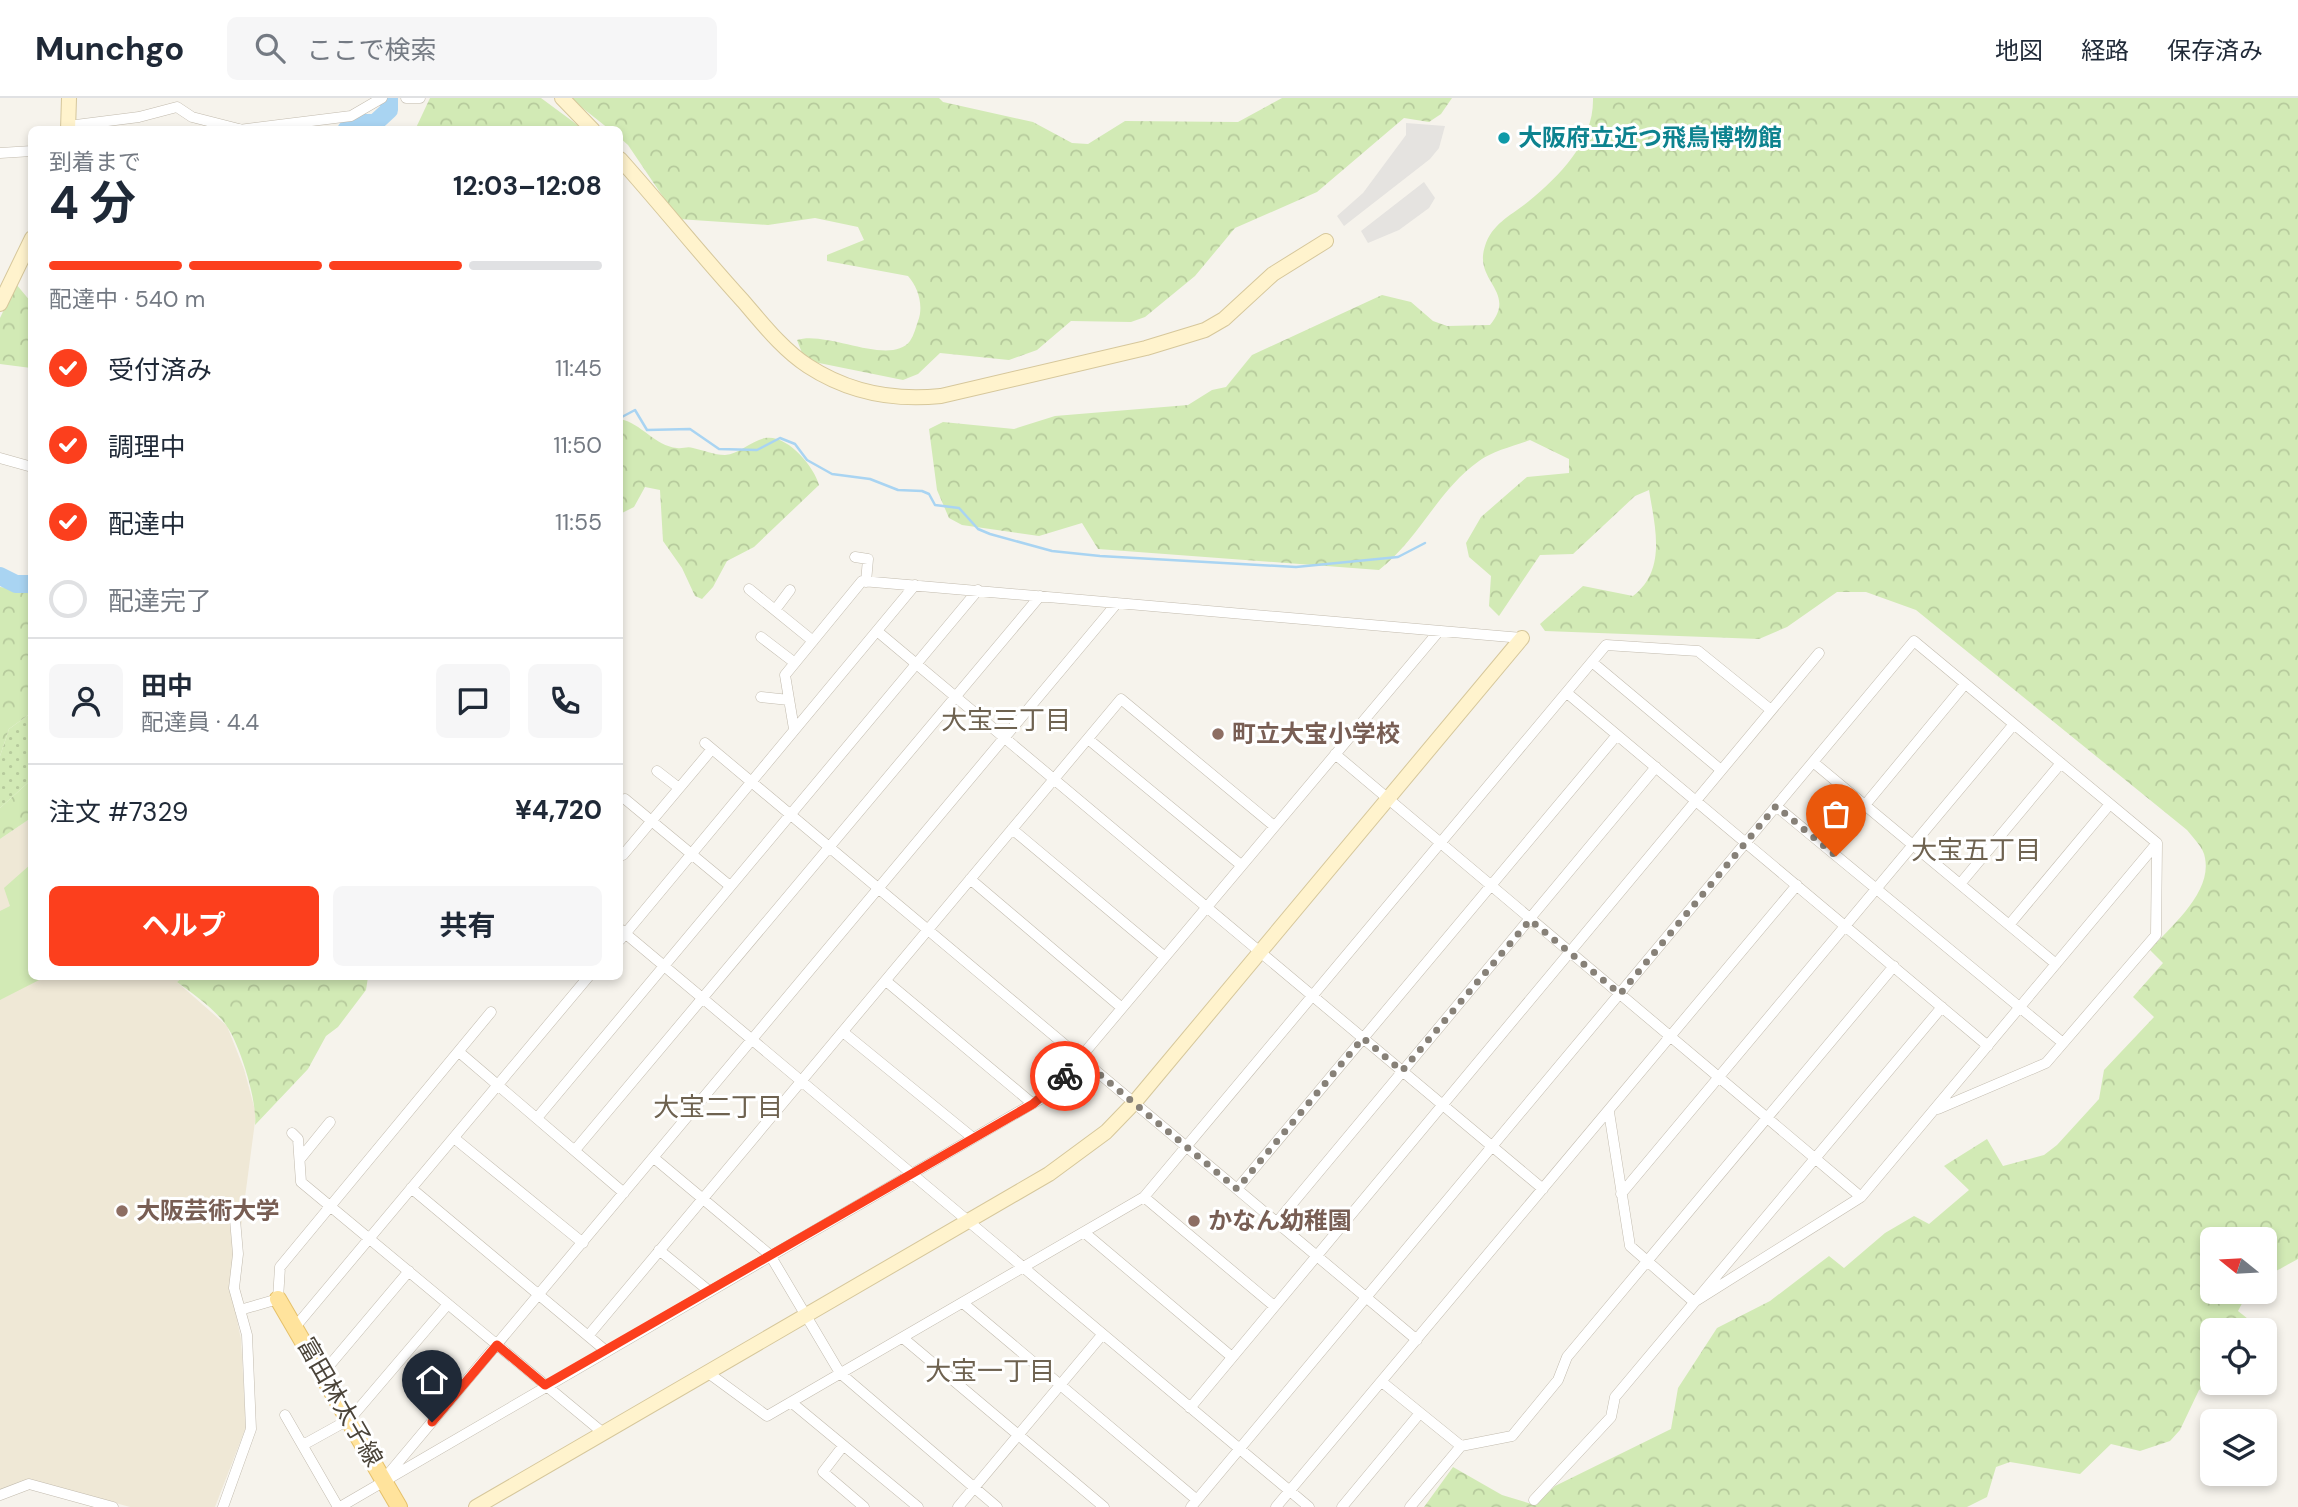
<!DOCTYPE html>
<html lang="ja">
<meta charset="utf-8">
<style>
:root{--surface:#fff;--page:#f6f6f7;--text:#1f2937;--muted:#747a83;--line:#e0e1e3;--accent:#fc3f1d}
body{margin:0;font-family:"DM Sans","Noto Sans JP",sans-serif;background:var(--page);color:var(--text);height:100vh;display:flex;flex-direction:column;font-size:26px;white-space:nowrap}
*{box-sizing:border-box;margin:0}
p{font-size:23px;color:var(--muted)}
.icon{flex:none;width:38px;height:38px;fill:none;stroke:currentColor;stroke-width:2;stroke-linecap:round;stroke-linejoin:round}
.map{position:relative;flex:1;overflow:hidden}
.drawer{position:absolute;left:28px;top:28px;width:595px;height:854px;display:flex;flex-direction:column;background:var(--surface);border-radius:10px;box-shadow:0 4px 10px #0003}
.drawer>*{flex:none}
.needle{width:46px;rotate:288deg}
.controls{position:absolute;left:2200px;top:1129px;display:grid;gap:14px}
.controls a{display:grid;place-items:center;width:77px;height:77px;border-radius:10px;background:var(--surface);box-shadow:0 4px 10px #0003;font-size:35px}
.pin{position:absolute;display:grid;place-items:center;width:60px;height:60px;color:#fff;margin:-72px -30px;border-radius:50% 50% 50% 0;rotate:-45deg;box-shadow:0 0 7px #0007}
.pin .icon{rotate:45deg}
.courier{position:absolute;display:grid;place-items:center;width:70px;height:70px;margin:-35px;border:5px solid #fc3f1d;border-radius:50%;background:#fff;color:#222;box-shadow:0 2px 9px #0007}
.head em{font-style:normal;font-weight:700}
.head div{display:flex;flex-direction:column-reverse}
.head{display:flex;align-items:center;justify-content:space-between;height:119px;padding:0 21px}
h1{font-size:46px;font-weight:700;line-height:52px}
.bar{display:grid;grid-template-columns:repeat(4,1fr);gap:10px 7px;align-content:center;height:84px;padding:0 21px}
.bar i{height:9px;border-radius:5px;background:var(--line)}
.bar .active{background:var(--accent)}
.bar p{grid-column:span 4}
.line{display:flex;align-items:center;gap:18px;padding:0 21px;border-top:2px solid var(--line)}
.line div{flex:1}
.round{display:grid;place-items:center;flex:none;width:74px;height:74px;border-radius:10px;background:var(--page)}
ol{padding:0 21px;list-style:none}
li{display:flex;align-items:center;gap:21px;height:77px}
li p{margin-inline-start:auto}
li .icon{padding:7px;border-radius:50%;background:var(--accent);color:#fff;stroke-width:4}
li:last-child{color:var(--muted)}
li i{width:38px;height:38px;border:4px solid var(--line);border-radius:50%}
.action{display:flex;gap:14px;margin-top:auto;padding:14px 21px}
.action a{flex:1;height:80px;border-radius:10px;background:var(--accent);color:#fff;font-size:28px;font-weight:700;line-height:80px;text-align:center}
.action a+a{background:var(--page);color:var(--text)}
header{display:flex;align-items:center;gap:42px;box-sizing:border-box;height:98px;padding:0 35px;background:var(--surface);border-bottom:2px solid var(--line)}
header strong{font-size:33px}
nav{display:flex;gap:38px;margin-inline-start:auto;font-size:24px}
.search{width:490px;height:63px;background:var(--page);display:flex;align-items:center;gap:18px;box-sizing:border-box;padding:0 24px;border-radius:10px;color:var(--muted);font-size:26px}
.map>svg:first-child{display:block}
</style>
<header>
<strong>Munchgo</strong>
<div class="search"><svg class="icon" aria-label="search" viewBox="0 0 24 24"><circle cx="10" cy="10" r="6"/><path d="M15 15l6 6"/></svg>ここで検索</div>
<nav><a>地図</a><a>経路</a><a>保存済み</a></nav>
</header>
<div class="map">
<svg width="2298" height="1409" viewBox="0 0 2298 1409">
<defs>
<pattern id="grass-dots" width="8" height="8" patternUnits="userSpaceOnUse" patternTransform="scale(1.75)"><rect width="8" height="8" fill="#d2eab5"/><path d="M2 2h.1M6 6h.1" fill="none" stroke="#b6ca9c" stroke-width="1.8" stroke-linecap="round"/></pattern>
<pattern id="forest-crowns" width="20" height="18" patternUnits="userSpaceOnUse" patternTransform="scale(1.75)"><rect width="20" height="18" fill="#d2eab5"/><path d="M2 6a3 3 0 1 1 6 0M12 15a3 3 0 1 1 6 0" fill="none" stroke="#b6ca9c"/></pattern>
</defs>
<rect width="100%" height="100%" fill="#f6f3ec"/>
<path fill="#efe8d6" d="M31,720L32,878L183,879L177,884L227,928L244,971L256,1016L232,1198L241,1241L246,1329L215,1409H130L29,1381L0,1392V741Z"/>
<path fill="url(#grass-dots)" d="M31,615V682L0,710V658L9,631Z"/>
<path fill="url(#forest-crowns)" d="M430,0H541L583,31L415,32Z
M570,0H939L943,4L1033,24L1072,45L1088,46L1125,23L1238,24L1282,0H1452L1441,16L1429,24L1404,20L1317,94L1235,130L1195,178L1145,219L1131,224L1071,223L1037,252L1009,262L940,255L918,276L903,282L814,264L802,255L797,242C827,232 890,269 910,243C914,237 916,229 918,223C924,208 918,189 908,178L827,163V157L864,142L858,129L815,120L768,127L678,121L628,47L620,40V32L609,31Z
M1593,0H2298V1161L2265,1179L2264,1141H2212V1194H2248L2238,1213L2262,1232H2212L2213,1285L2199,1292L2180,1332L2170,1343L2140,1353L2111,1346L2080,1376L2010,1364L1996,1369L1987,1399L1967,1409H1424L1453,1369L1502,1397L1535,1407L1555,1388L1671,1331L1678,1290L1717,1230L1770,1203L1829,1158L1844,1170L1885,1135L1914,1118L1929,1126L1969,1092L1944,1068L1987,1041L2003,1068L2044,1057L2057,1047L2099,1001L2104,972L2154,919L2133,899L2163,865L2150,852C2171,828 2212,795 2205,760C2204,750 2193,740 2187,732L1916,512L1866,494H1837L1787,529L1759,541L1545,533L1540,526L1583,488L1633,498C1667,472 1655,429 1649,392L1635,398L1573,456L1540,457L1499,518L1489,508L1491,478L1469,459L1466,445L1481,419L1527,379L1569,375V361L1530,342C1514,348 1492,353 1479,363C1438,392 1419,441 1379,472L1098,451L1082,425L1039,438L962,427L949,420L937,392L929,331L943,324L1014,331L1055,318L1188,307L1212,292L1226,289L1252,257L1382,197L1411,204L1433,223L1447,228L1490,227C1518,193 1473,184 1485,148C1492,125 1512,117 1529,103C1560,77 1594,44 1593,0Z
M16,186L31,204V270L0,266V220Z
M620,321C641,325 655,348 677,350C683,351 687,348 693,350C703,352 714,357 725,357C739,356 751,343 765,340C787,336 814,368 819,387L754,449L727,463L713,489L702,501L695,498L682,470L663,443L660,392L645,389L634,409L620,416Z
M0,489L32,493L31,615L9,631L0,658Z
M31,682V720L0,741V710Z
M183,879H368L366,892L338,929L326,938L308,971L255,1027C258,1005 240,946 226,927C214,910 193,896 177,884Z"/>
<path fill="#d2eab5" d="M31,766L32,878L45,879L0,902V813L10,808L4,790Z"/>
<path fill="#e5e3e0" d="M1406,25L1445,28L1439,50L1430,61L1344,128L1337,118L1363,95L1406,37Z
M1424,84L1435,100L1429,110L1399,132L1368,145L1361,133Z"/>
<g fill="none" stroke-linecap="round" stroke-linejoin="round">
<path stroke="#a9d4f2" stroke-width="2.5" d="M620,320L635,312L647,332L690,331L719,351L757,352L780,340L795,346L807,362L832,376L870,381L898,392L922,393L929,396L935,407L959,410L978,431L990,436L1052,453L1100,458L1296,469L1398,459L1425,445"/>
<path stroke="#a9d4f2" stroke-width="18" d="M346,32L352,25H375L389,12V0
M0,478L16,486H32"/>
<g stroke="#c2bbae" stroke-width="11">
<path id="street" d="M406,0H420
M68,28L139,19L177,9L192,19L239,31
M239,32L351,18L382,0
M0,55L32,53
M0,360L32,369
M855,459L868,461L866,484
M749,491L813,543
M775,512L790,492
M877,533L1543,1091
M761,539L795,565
M1592,564L1721,672
M1567,595L1988,948
M761,599L789,602
M794,631L785,577L862,483L1522,540
M1088,641L1241,767
M705,645L1417,1242
M1335,656L1861,1099
M1813,664L2056,866
M657,673L679,690
M625,701L730,788
M1865,707L1965,586
M1776,708L2063,945
M1012,731L1165,859
M623,757L712,651
M970,781L1122,910
M1960,786L2061,665
M2009,827L2110,706
M620,831L1309,1409
M620,842L915,487
M886,883L1033,1006
M843,934L973,1040
M459,954L624,1095
M1938,1011L2046,965L2156,837L2157,745
M537,1020L978,492
M292,1035L298,1041L301,1084L602,1334
M454,1040L583,1145
M575,1052L1040,498
M654,1060L770,1157L840,1275L997,1409
M300,1061L330,1024
M411,1090L606,1253
M1237,1091L1617,637
M1621,1096L2014,626
M1144,1099L1274,1208
M1277,1124L1656,669
M1085,1135L1232,1259
M659,1152L709,1193
M963,1205L1197,1402
M240,1212L278,1201L280,1169L491,914
M296,1228L589,878
M588,1238L1121,601L1274,728
M903,1240L1104,1409
M707,1274L767,1318L1144,1099L1606,547L1698,553L1771,612
M323,1275L409,1173
M1382,1284L1461,1348
M791,1304L918,1409
M1190,1310L1819,555
M285,1317L338,1409
M303,1347L350,1321L448,1206
M843,1348L823,1374L864,1409
M390,1374L1117,505
M0,1397L29,1386L113,1409
M1534,1402L1611,1319L1615,1299L1942,909
M223,1409L251,1331L247,1237L234,1190L238,1156L234,1110
M340,1409L1044,999L1080,960L1439,533
M958,1409L1102,1237
M1191,1409L1914,543L2157,745L1861,1099L1694,1204L1630,1148L1609,1014
M1276,1409L1797,787
M1342,1409L1420,1315
M1410,1409L1461,1348L1512,1338L1558,1282L1567,1259L1894,868"/>
</g>
<g stroke="#d6c79b" stroke-width="16">
<path id="secondary" d="M562,0L593,32
M68,32L69,0
M620,61C662,108 701,157 743,203C762,225 783,252 808,268C848,294 893,303 941,298L1146,250L1205,232L1224,221L1273,176L1326,143
M0,206L32,140
M476,1409L1049,1076L1106,1034L1134,1005L1522,540"/>
</g>
<g stroke="#e6c16a" stroke-width="18">
<path id="primary" d="M278,1201L399,1409"/>
</g>
<use href="#street" stroke="#fff" stroke-width="10"/>
<use href="#secondary" stroke="#fff3cd" stroke-width="14"/>
<use href="#primary" stroke="#ffe39c" stroke-width="16"/>
</g>
<g fill="none" stroke-linecap="round" stroke-linejoin="round">
<path stroke="#878178" stroke-width="7" stroke-dasharray="0 12.6" d="M1065,978L1080,960L1237,1091L1363,940L1402,973L1530,822L1620,896L1776,708L1836,758"/>
<path stroke="#fc3f1d" stroke-width="9" d="M432,1324L497,1247L545,1287L1033,1006L1065,978"/>
</g>
<circle fill="#0f9aa8" stroke="#fff" stroke-width="2.5" cx="1504" cy="40" r="7"/>
<g fill="#8d6e63" stroke="#fff" stroke-width="2.5">
<circle cx="1218" cy="636" r="7"/>
<circle cx="122" cy="1113" r="7"/>
<circle cx="1194" cy="1123" r="7"/>
</g>
<g text-anchor="middle" stroke-width="6" stroke-linejoin="round" paint-order="stroke">
<g font-size="24" font-weight="bold" fill="#0d838f" stroke="#fff" text-anchor="start">
<text x="1518" y="48">大阪府立近つ飛鳥博物館</text>
</g>
<g font-size="24" font-weight="bold" fill="#785e54" stroke="#fff" text-anchor="start">
<text x="1232" y="644">町立大宝小学校</text>
<text x="136" y="1121">大阪芸術大学</text>
<text x="1208" y="1131">かなん幼稚園</text>
</g>
<g font-size="24" fill="#4b4439" stroke="#fff">
<text transform="translate(340 1304) rotate(60)" y="8">富田林太子線</text>
</g>
<g font-size="26" fill="#6e6250" stroke="#fff">
<text x="1006" y="631">大宝三丁目</text>
<text x="1976" y="761">大宝五丁目</text>
<text x="718" y="1018">大宝二丁目</text>
<text x="990" y="1282">大宝一丁目</text>
</g>
</g>
</svg>
<div class="controls">
<a><svg class="needle" viewBox="-14 -14 28 28"><path d="M0-13l5 13h-10z" fill="#e53935"/><path d="M0 13l5-13h-10z" fill="#747a83"/></svg></a>
<a><svg class="icon" aria-label="locate" viewBox="0 0 24 24"><circle cx="12" cy="12" r="6"/><path d="M12 2v4M12 18v4M2 12h4M18 12h4"/></svg></a>
<a><svg class="icon" aria-label="layers" viewBox="0 0 24 24"><path d="M12 4l9 5-9 5-9-5zM3 14l9 5 9-5"/></svg></a>
</div>
<div class="pin" style="left:1836px;top:758px;background:#ea580c"><svg class="icon" aria-label="bag" viewBox="0 0 24 24"><path d="M5 8h14l-1 12H6zM9 8a3 3 0 0 1 6 0"/></svg></div>
<div class="pin" style="left:432px;top:1324px;background:#1f2937"><svg class="icon" aria-label="home" viewBox="0 0 24 24"><path d="M3 11l9-7 9 7M6 9v11h12V9"/></svg></div>
<div class="courier" style="left:1065px;top:978px"><svg class="icon" aria-label="bike" viewBox="0 0 24 24"><circle cx="6" cy="16" r="4"/><circle cx="18" cy="16" r="4"/><path d="M6 16l4-8h5l3 8M10 8l3 8H6M13 5h3"/></svg></div>
<section class="drawer">
<div class="head"><div><h1>4 分</h1><p>到着まで</p></div><em>12:03–12:08</em></div>
<div class="bar"><i class="active"></i><i class="active"></i><i class="active"></i><i></i><p>配達中 · 540 m</p></div>
<ol>
<li><svg class="icon" aria-label="check" viewBox="0 0 24 24"><path d="M5 12l5 5 9-10"/></svg>受付済み<p>11:45</p></li>
<li><svg class="icon" aria-label="check" viewBox="0 0 24 24"><path d="M5 12l5 5 9-10"/></svg>調理中<p>11:50</p></li>
<li><svg class="icon" aria-label="check" viewBox="0 0 24 24"><path d="M5 12l5 5 9-10"/></svg>配達中<p>11:55</p></li>
<li><i></i>配達完了</li>
</ol>
<div class="line" style="height:126px"><a class="round"><svg class="icon" aria-label="person" viewBox="0 0 24 24"><circle cx="12" cy="8" r="4"/><path d="M4 21q1-7 8-7t8 7"/></svg></a><div><b>田中</b><p>配達員 · 4.4</p></div><a class="round"><svg class="icon" aria-label="chat" viewBox="0 0 24 24"><path d="M4 5h16v11H9l-5 4z"/></svg></a><a class="round"><svg class="icon" aria-label="phone" viewBox="0 0 24 24"><path d="M5 4h4l2 5-3 2q2 4 5 5l2-3 5 2v4C11 20 4 13 5 4z"/></svg></a></div>
<div class="line" style="height:91px"><div>注文 #7329</div><b>¥4,720</b></div>
<div class="action"><a>ヘルプ</a><a>共有</a></div>
</section>
</div>
